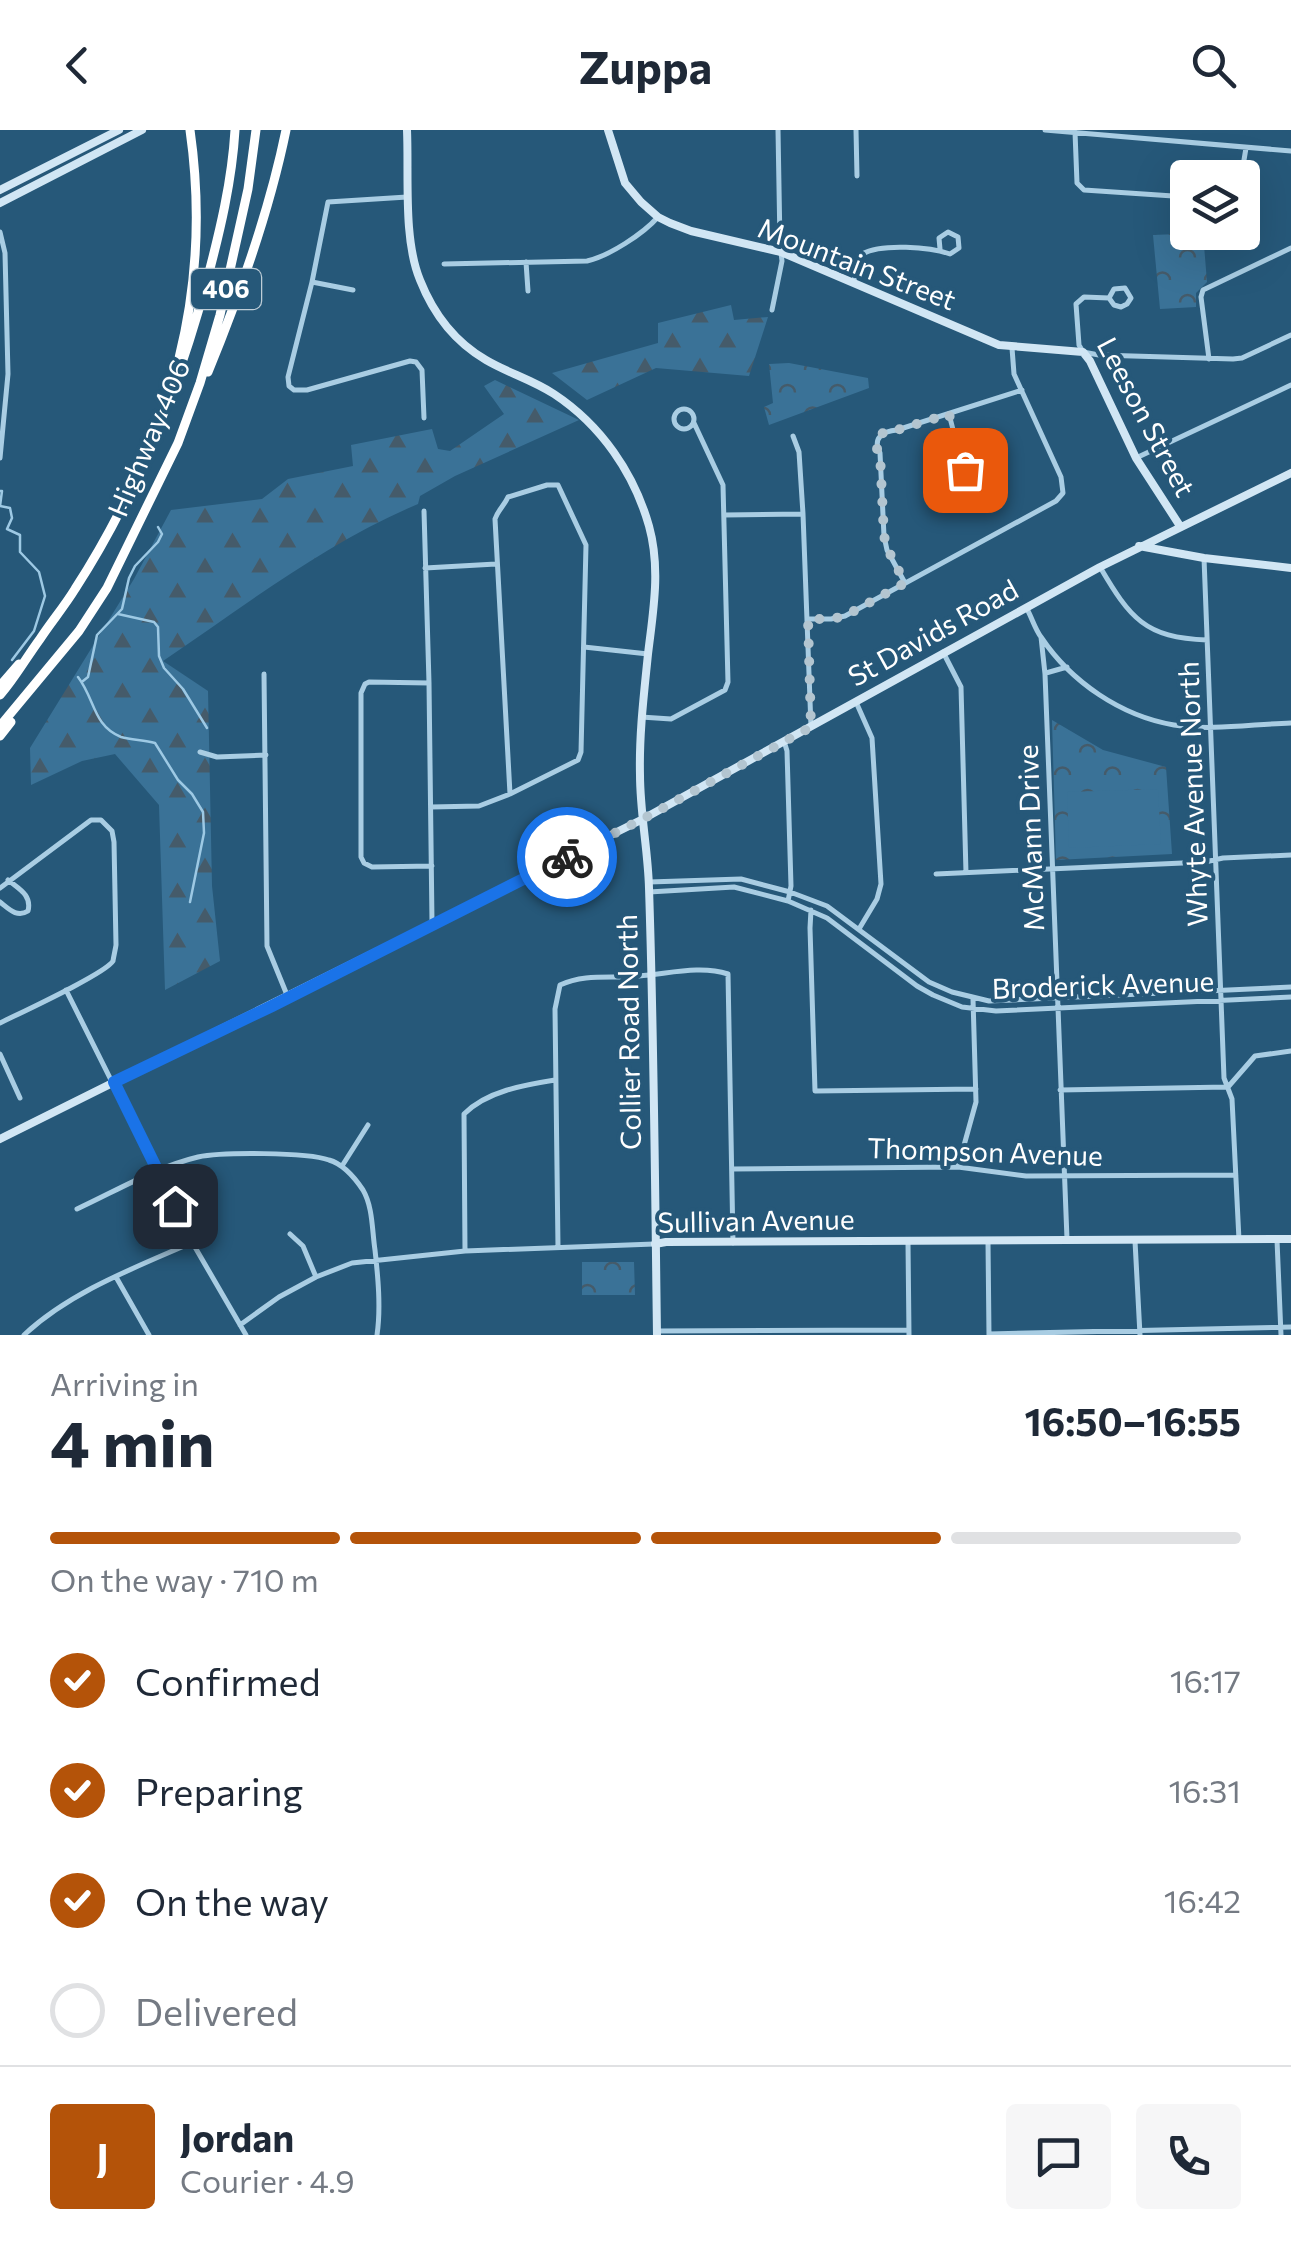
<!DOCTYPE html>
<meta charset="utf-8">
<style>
:root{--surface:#fff;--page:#f6f6f7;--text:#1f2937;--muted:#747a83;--line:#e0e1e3;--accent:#b45309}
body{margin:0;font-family:Commissioner,sans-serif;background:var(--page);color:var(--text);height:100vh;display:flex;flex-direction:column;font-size:38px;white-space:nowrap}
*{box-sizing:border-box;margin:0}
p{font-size:32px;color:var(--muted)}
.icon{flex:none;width:55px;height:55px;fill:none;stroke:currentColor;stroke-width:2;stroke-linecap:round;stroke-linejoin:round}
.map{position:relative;height:1205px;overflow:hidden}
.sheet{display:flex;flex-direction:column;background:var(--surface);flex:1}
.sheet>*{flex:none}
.tools{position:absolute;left:1170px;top:30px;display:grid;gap:20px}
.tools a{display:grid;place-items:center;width:90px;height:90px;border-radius:10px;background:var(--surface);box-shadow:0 10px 40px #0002;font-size:50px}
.pin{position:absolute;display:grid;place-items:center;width:85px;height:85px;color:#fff;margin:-42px;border-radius:20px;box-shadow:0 5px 15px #0006}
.courier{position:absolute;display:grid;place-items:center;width:100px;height:100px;margin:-50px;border:8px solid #1a73e8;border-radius:50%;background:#fff;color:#222;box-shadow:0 2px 12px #0007}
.headline em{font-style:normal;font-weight:700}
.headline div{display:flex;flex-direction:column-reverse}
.headline{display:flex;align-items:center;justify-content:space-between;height:170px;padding:0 50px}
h1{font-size:65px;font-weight:700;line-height:75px}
.bar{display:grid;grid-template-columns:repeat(4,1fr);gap:15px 10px;align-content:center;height:120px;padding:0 50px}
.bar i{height:12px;border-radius:8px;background:var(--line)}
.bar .on{background:var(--accent)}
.bar p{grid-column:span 4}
.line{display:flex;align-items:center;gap:25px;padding:0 50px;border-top:2px solid var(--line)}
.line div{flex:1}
.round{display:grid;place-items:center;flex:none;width:105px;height:105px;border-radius:10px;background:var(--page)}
ol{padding:0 50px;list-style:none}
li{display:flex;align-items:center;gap:30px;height:110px}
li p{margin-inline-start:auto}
li .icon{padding:10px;border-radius:50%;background:var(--accent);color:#fff;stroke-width:4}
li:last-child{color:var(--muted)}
li i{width:55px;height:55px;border:5px solid var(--line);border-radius:50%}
header{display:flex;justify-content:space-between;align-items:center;height:130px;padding:0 50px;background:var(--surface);font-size:45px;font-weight:700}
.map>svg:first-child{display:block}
</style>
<header><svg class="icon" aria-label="back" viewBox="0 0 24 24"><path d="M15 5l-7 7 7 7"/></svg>Zuppa<svg class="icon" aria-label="search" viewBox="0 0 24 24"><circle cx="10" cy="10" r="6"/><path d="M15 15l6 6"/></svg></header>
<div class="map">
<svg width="1291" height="1205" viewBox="0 0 1291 1205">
<defs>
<pattern id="forest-firs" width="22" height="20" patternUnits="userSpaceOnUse" patternTransform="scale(2.5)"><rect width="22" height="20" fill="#3a7297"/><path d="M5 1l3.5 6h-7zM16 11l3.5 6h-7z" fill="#455b6a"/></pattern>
<pattern id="park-crowns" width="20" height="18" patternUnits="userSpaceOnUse" patternTransform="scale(2.5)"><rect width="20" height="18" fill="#3a7297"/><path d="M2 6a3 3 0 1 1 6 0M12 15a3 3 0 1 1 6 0" fill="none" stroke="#455b6a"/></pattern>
</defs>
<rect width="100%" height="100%" fill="#265879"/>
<path fill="url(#forest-firs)" d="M731,175L734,190L768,187L749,246L656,238L587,270L552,243L658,213V193Z
M495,250L579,290L455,346L420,366L418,374C325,413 246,475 163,531L208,561L212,756L220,831L165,860L159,675L115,624L82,631L31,655L30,618L134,449L171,380L262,369L288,349L353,336L351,315L432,299L438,319L450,321L504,284L484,256Z"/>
<path fill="url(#park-crowns)" d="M1203,103L1207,152L1196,163V177L1160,179L1153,105Z
M789,233L868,248L869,258L769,295L764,277L773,273L769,234Z
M1052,590L1103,620L1166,637L1172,724L1056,730Z
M582,1132H634L635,1165H582Z"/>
<path fill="#3a7297" d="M1158,659L1161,714L1069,718L1067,662Z"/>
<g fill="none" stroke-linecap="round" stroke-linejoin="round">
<path stroke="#9dc9e4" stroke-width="2.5" d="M0,361H2L0,376L10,378L12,388L7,399L20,405V422L39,442L45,466L34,501L12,530
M118,484L154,492L158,497L159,526L164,538L183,559L207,598
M78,547C95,569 93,596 121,607C132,610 144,610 155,613L178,650L192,664L203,682L204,703L190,772
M83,551L88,547L97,505L122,479L129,448L135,436L158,412L162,404L158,397"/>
<path stroke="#a9cde3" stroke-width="5" d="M856,0L857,46
M1045,0L1291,21
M1075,2L1077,53L1084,60L1188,67
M1241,48L1246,18
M407,67L328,72L312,152L288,247L289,256L294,260H307L410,231L416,232L422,240L424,288
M0,102L5,123L8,244L0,328
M526,132L528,161
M444,134L587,131C609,126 643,104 658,87
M312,152L353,160
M853,153L862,124C882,113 930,117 950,124L959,118L958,107L948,102L939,108L940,119
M1109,168L1114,159L1125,158L1131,168L1127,174L1121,177L1114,175L1109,168L1084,167L1076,174L1079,215L1083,222L1099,225L1233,229L1242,228L1291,205
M772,180L782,131L780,114L778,0
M1209,229L1201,167L1203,160L1291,118
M674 289a10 10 0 1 1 20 0a10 10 0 1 1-20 0Z
M949,284L958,319
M793,306L799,322L803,384L811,597
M952 330a10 10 0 1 1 20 0a10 10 0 1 1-20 0Z
M1136,328L1291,255
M424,381L429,553L432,792
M724,385L803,384
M1204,428L1224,948L1232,969L1239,1110
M1100,437C1130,488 1145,508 1207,510
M425,438L496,434
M905,453L887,420L884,406L880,323C872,308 883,301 897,300L1022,260
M1027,479C1032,488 1035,499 1041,507C1071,552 1121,586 1174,595C1212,601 1253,594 1291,593
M808,489H831L845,486L1056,371L1063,363L1061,347L1014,244L1012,218
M1041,507L1045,544L1067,1109
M584,517L648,524
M943,522L961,557L966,743
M1046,543L1067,537
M264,544L267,816L287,865
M429,553L369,552L365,554L361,563V727L364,733L372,737L432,736
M856,572L872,608L881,754L877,769L859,799
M641,587L671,589L725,560L728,552L723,355L694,293
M784,611L787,621L791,756L788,771
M200,622L217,627L266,625
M431,677L479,676L510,664L578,630L581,622L586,415L558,355H547L508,367C504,376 498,380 495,389L510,664
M936,744L1205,732L1223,728L1291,725
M649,752L741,749L790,762L827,776L929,852L952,862L989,871L1291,857
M0,758L91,690H101L112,701L114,712L116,815C116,816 113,830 113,831C105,844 18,884 0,893
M649,762L734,757L788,771L827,788L917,856L933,865L962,877L996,881L1291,867
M0,772C9,779 17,788 28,781C32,765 19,759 8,750
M811,780L810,798L815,961L976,959
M66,860L192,1112L246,1205
M0,924L20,968
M1228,957L1255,926L1291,921
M1060,960L1227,957
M342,1036L368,995
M958,1037L976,972L973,869
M732,1039L958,1037L1026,1046L1236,1045
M77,1079C116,1061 156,1037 198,1027C221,1022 307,1022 329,1030C343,1034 355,1048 363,1060C373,1077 372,1101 375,1120C378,1147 381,1178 377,1205
M290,1104L303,1116L316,1147
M1277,1110L1281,1205
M1135,1111L1140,1205
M988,1112L989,1205
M908,1113L909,1205
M558,1117L555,879L560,855C586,843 612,849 639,846C668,844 700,835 728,844L733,1113
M465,1121L464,984C487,961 524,955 555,950
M116,1147L149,1205
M240,1195L279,1167L316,1147L352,1133L465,1121L654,1114
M657,1201L909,1200
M989,1204L1291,1197
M24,1205C70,1162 134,1138 191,1113"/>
<path stroke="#d1e6f4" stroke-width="8" d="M407,0C409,45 403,109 420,150C433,183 455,212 486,230C508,243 533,250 554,264C601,295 634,343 649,396C661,439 653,482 648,524C644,564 639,604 640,645C640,683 648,720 649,758C654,907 655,1056 657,1205
M608,0L625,53L641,72L658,87L670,93L691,101L781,122L999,215L1083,222L1090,231L1136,328L1180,396
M0,60L119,0
M0,73L142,0
M1139,416L1204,428L1291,438
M0,1009L643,689L1100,437L1291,343
M655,1114L666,1112L1291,1109"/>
<path stroke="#fff" stroke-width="9" d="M179,228C198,152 201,77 190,0
M208,242C240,164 269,83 286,0
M0,556L19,534
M0,565C15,548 26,528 40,509C51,492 64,477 75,459C136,365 178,258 207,150C220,101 232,51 235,0
M0,596L79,501L107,458L178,313L200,253L220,185L248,59L256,0
M0,606L11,592"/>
</g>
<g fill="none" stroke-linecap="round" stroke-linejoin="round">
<path stroke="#b3c5d0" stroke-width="10" stroke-dasharray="0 18" d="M567,727L643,689L811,597L808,489H831L845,486L905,453L888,420L884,406L880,324L876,317L878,308L885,301L897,300L949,284L959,320H966L971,325V336L965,340"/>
<path stroke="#1a73e8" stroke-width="12" d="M175,1076L114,952L272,876L567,727"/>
</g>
<g text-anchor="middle" stroke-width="8" stroke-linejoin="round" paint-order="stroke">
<rect fill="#265879" stroke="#becdd7" stroke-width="2.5" x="191" y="139" width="70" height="40" rx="8"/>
<g font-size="25" font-weight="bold" fill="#fff">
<text x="226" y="168">406</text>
</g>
<g font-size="28" fill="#fff" stroke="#265879">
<text transform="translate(857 134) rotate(21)" y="10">Mountain Street</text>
<text transform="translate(1146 287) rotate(62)" y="10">Leeson Street</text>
<text transform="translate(149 308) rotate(-67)" y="10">Highway 406</text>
<text transform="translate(933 503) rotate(-29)" y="10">St Davids Road</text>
<text transform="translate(1193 664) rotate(-92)" y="10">Whyte Avenue North</text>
<text transform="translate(1031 708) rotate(-92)" y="10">McMann Drive</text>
<text transform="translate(1103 855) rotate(-2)" y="10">Broderick Avenue</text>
<text transform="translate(629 902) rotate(-91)" y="10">Collier Road North</text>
<text transform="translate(985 1022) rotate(2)" y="10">Thompson Avenue</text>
<text transform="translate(756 1091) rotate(-1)" y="10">Sullivan Avenue</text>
</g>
</g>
</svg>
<div class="tools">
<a><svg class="icon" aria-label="layers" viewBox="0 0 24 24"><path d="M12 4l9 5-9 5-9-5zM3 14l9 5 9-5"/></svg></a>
</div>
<div class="pin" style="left:965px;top:340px;background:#ea580c"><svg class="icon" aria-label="bag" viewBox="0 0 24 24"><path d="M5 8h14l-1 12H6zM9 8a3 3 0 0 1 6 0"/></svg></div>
<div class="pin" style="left:175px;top:1076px;background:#1f2937"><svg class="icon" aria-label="home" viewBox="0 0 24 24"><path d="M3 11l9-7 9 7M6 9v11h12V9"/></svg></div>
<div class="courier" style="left:567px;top:727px"><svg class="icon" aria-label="bike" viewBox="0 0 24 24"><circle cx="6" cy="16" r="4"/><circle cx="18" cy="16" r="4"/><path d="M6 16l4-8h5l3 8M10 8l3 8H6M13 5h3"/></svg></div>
</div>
<section class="sheet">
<div class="headline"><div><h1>4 min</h1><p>Arriving in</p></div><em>16:50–16:55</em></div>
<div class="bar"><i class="on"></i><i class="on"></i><i class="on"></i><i></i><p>On the way · 710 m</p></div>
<ol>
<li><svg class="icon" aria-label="check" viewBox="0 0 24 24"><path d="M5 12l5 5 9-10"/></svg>Confirmed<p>16:17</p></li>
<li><svg class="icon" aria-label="check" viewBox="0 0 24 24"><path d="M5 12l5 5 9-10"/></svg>Preparing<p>16:31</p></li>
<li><svg class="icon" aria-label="check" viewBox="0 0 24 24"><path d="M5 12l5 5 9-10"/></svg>On the way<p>16:42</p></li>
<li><i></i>Delivered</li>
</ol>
<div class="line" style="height:180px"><b class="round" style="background:var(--accent);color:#fff">J</b><div><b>Jordan</b><p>Courier · 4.9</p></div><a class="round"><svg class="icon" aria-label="chat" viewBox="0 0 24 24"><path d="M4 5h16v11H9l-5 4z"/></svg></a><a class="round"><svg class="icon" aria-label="phone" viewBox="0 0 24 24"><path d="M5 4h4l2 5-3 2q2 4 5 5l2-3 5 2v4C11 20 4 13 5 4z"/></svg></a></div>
</section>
